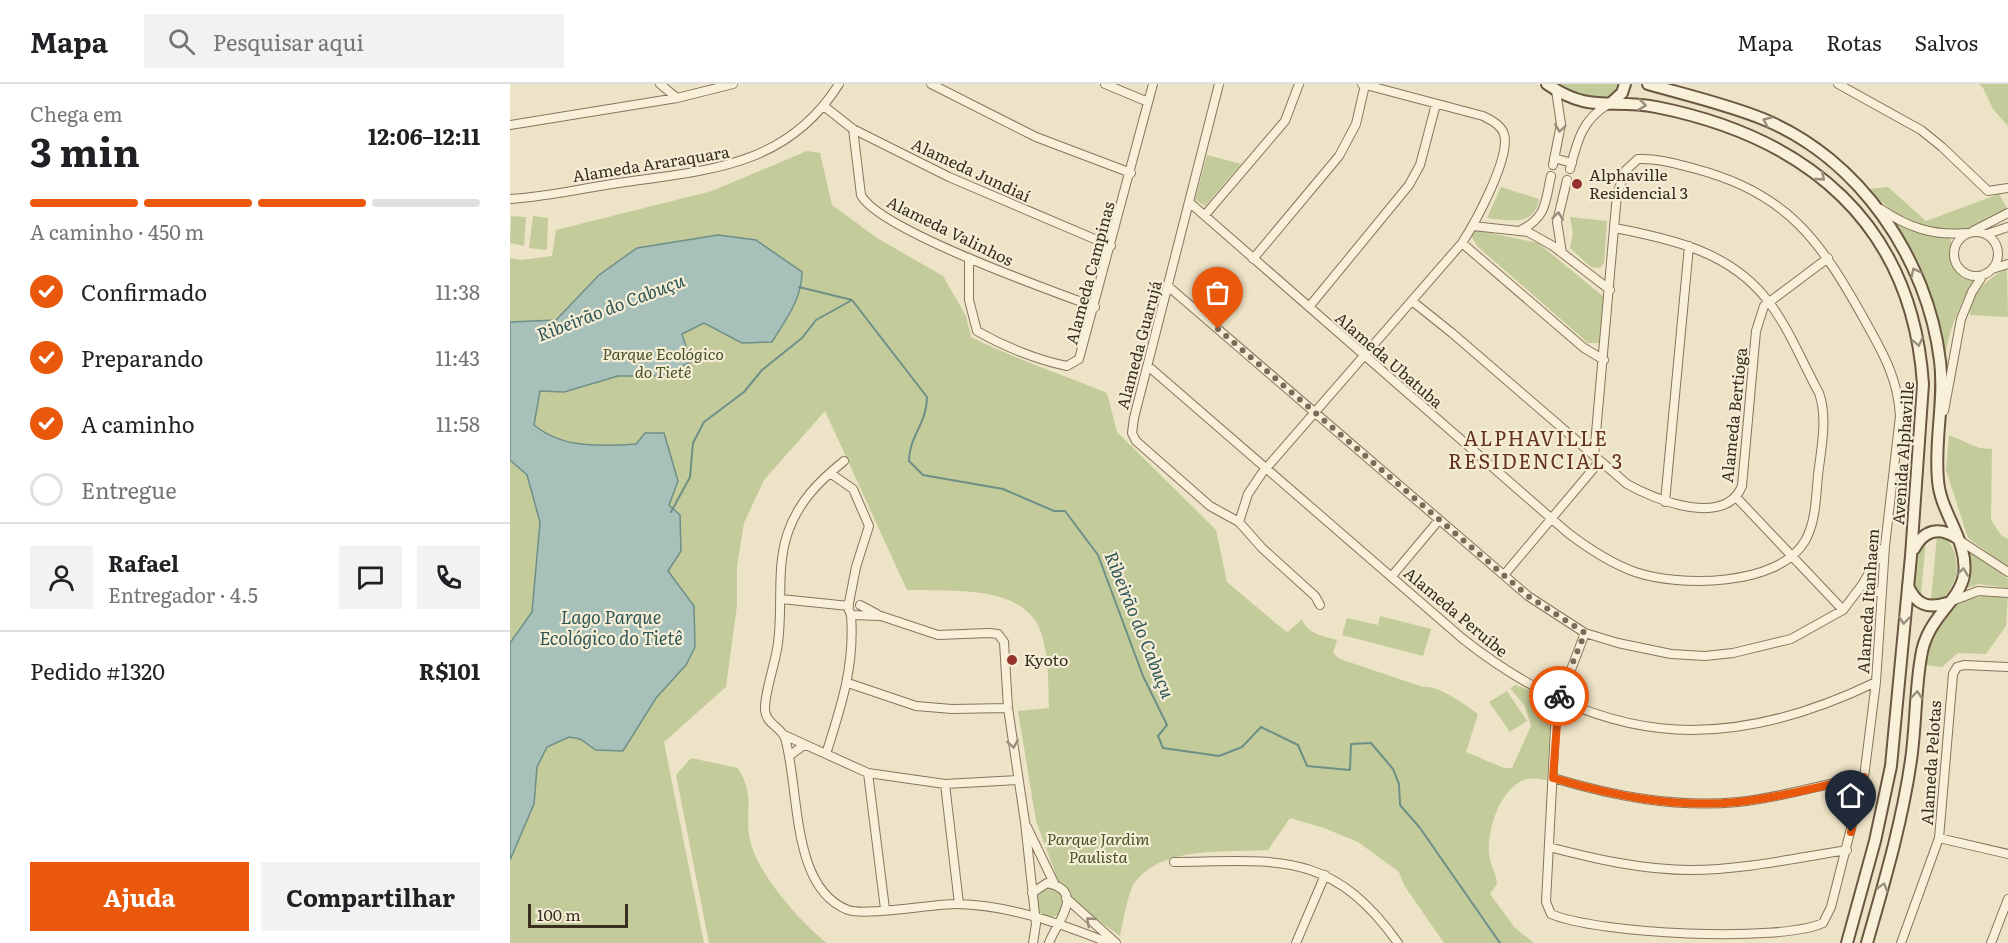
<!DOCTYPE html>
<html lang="pt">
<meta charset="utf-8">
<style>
:root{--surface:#fff;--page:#f2f2f2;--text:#202124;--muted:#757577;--line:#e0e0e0;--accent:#ea580c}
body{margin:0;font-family:Literata,serif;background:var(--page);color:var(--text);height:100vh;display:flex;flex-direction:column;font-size:22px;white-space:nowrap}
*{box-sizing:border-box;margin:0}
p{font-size:20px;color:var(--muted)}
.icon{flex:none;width:33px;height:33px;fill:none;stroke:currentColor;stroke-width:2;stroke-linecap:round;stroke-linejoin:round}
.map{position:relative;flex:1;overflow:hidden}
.side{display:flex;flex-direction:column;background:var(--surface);width:510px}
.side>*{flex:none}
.scale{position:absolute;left:18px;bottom:15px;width:100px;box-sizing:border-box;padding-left:6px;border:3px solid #382d1f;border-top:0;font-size:16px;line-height:21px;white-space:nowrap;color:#382d1f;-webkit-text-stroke:4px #f5edd5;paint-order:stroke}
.pin{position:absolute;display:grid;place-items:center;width:51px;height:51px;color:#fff;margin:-62px -26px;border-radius:50% 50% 50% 0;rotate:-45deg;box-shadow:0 0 6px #0007}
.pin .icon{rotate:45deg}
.courier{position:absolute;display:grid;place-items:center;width:60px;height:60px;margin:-30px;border:4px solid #ea580c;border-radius:50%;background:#fff;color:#222;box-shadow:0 2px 8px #0007}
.summary em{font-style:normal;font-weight:700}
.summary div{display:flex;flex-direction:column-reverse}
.summary{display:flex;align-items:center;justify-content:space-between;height:102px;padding:0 30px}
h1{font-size:39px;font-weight:700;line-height:45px}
.bar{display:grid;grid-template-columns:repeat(4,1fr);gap:9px 6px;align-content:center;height:72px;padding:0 30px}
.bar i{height:8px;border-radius:4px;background:var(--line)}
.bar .selected{background:var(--accent)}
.bar p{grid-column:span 4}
.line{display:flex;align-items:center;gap:15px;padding:0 30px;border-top:2px solid var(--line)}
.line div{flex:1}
.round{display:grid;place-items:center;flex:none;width:63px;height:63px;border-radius:0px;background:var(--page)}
ol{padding:0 30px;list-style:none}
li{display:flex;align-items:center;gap:18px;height:66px}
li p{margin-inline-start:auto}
li .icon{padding:6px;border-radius:50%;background:var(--accent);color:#fff;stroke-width:4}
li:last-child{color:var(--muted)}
li i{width:33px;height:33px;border:3px solid var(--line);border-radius:50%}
.cta{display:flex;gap:12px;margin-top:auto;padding:12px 30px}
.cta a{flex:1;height:69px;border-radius:0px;background:var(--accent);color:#fff;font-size:24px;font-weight:700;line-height:69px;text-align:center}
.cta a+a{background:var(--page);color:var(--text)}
header{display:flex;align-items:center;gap:36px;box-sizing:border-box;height:84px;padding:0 30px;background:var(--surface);border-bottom:2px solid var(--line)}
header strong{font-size:28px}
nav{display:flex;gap:33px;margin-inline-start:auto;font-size:21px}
.search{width:420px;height:54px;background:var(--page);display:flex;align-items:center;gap:15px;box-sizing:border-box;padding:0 21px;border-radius:0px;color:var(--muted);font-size:22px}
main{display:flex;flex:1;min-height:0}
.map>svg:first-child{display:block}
</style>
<header>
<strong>Mapa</strong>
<div class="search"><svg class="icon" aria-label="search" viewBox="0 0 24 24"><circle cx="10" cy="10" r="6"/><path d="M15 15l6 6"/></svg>Pesquisar aqui</div>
<nav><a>Mapa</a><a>Rotas</a><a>Salvos</a></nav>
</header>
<main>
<section class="side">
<div class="summary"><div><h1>3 min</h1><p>Chega em</p></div><em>12:06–12:11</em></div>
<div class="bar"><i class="selected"></i><i class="selected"></i><i class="selected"></i><i></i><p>A caminho · 450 m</p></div>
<ol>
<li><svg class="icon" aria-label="check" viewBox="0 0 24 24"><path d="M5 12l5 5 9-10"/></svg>Confirmado<p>11:38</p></li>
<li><svg class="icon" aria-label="check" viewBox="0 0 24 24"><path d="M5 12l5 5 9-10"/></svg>Preparando<p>11:43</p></li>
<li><svg class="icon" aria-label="check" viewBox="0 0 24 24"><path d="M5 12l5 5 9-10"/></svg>A caminho<p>11:58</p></li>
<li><i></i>Entregue</li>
</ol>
<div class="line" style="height:108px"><a class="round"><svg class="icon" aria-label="person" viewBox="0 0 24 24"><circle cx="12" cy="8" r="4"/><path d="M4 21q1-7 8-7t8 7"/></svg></a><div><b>Rafael</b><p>Entregador · 4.5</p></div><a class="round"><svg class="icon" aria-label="chat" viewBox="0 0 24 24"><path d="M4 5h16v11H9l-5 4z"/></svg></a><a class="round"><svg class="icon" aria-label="phone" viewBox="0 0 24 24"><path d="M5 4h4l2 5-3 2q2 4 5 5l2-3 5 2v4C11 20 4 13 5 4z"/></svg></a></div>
<div class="line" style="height:78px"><div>Pedido #1320</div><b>R$101</b></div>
<div class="cta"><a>Ajuda</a><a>Compartilhar</a></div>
</section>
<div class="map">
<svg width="1498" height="859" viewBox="0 0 1498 859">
<rect width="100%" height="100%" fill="#ede3c6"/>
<path fill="#c3cb9a" d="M1047,0H1111L1105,11C1084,17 1065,11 1047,0Z
M1469,0H1498V42L1483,25L1473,4Z
M297,67L310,69L322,121L367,154L433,192L456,232L461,253C505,275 551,290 597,309L607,348L706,446L717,498L774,546L778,548L792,535C797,550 813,552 827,556L823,569L830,575L913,603C927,600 956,621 968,630L956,668L994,684H1002L1021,642L1015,622L1000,604L1006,601L1021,607L1038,620L1040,642L1037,696C1031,695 1023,694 1018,695C991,700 977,746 979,769C980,780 986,789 987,800L980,810L1005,844L1024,859H934L894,801L889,788L848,758L814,744L780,734L758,766C716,769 654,761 625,798C618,807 613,839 610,852L559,815L549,799L526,737L508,627L539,624C538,602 539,577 533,555C520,498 441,508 397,506L315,327L254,396L234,439L227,482V521L216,603L154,658L194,859H0V174L11,176L42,172L46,146L202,107Z
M697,71L731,80L695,122L685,116Z
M991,103L1029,115C1024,144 999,136 977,134Z
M1378,103L1416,137L1489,110L1498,126C1485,132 1472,140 1459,145C1421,158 1382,131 1359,105Z
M1374,131L1401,146L1441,154V179L1453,194L1465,195C1448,223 1438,247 1434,280C1427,215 1414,182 1374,131Z
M1,132L16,133L14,162L0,159Z
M23,132L38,134L37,166L19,164Z
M1060,133L1097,137L1094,179L1090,184L1081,183L1060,164L1063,149Z
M965,146L1028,159L1094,213L1089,259H1078L967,162L961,151Z
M1497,185L1498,233L1460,231C1460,209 1479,193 1497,185Z
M1439,351L1469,364L1482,365L1481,436L1491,451L1498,455V483L1458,454L1436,386Z
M1427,451C1443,453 1449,477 1446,491C1444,499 1439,507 1435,513L1421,516Z
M1416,454L1411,512H1407C1401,495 1404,468 1416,454Z
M1459,467L1498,495V504L1469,500L1454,505L1458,492Z
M1472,512H1498L1496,542L1476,570L1448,569L1432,583L1414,581C1420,560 1428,530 1449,518C1455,515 1465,514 1472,512Z
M870,532L921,545L913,572L832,551L837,534L868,541Z
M997,607L1017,637L1000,648L979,618Z
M181,674L228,684C246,714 234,726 240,756C246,788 291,839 317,859H199L166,691Z
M526 819a14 14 0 1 1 28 0a14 14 0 1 1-28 0Z"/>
<path fill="#a7c1ba" stroke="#6e8f88" stroke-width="1.5" d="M208,151L246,156L292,188C292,215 276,235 262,258L232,259L194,239L172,250L181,278L152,292H108L54,308L30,307L24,341C53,365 91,362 126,360L135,349H154L168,397L159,421L170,431L171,467L158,487L184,522L185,563L176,581L146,614L113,667L86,666L70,655L59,653L37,663L27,683L24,720L0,776V559L22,528L30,438L17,391L0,376V238L46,236L89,191L127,164Z"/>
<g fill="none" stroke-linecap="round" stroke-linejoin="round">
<path stroke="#6e8f88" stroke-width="2" d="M289,203L342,216L417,313C417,340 399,352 399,377L413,391L493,405L544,427H555L588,471L633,592L657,641L648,652L653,664L709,672L732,663L751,643L788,661L797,682L840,686L841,660L861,659L883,685L889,700L890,721L910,744L990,859
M161,428L180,393L183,359L194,338L234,308L252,286L292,254L306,236L342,216"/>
<g stroke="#88755c" stroke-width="10">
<path id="minor" d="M150,0L167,14
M421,0L526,53L621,89
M595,0L638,18
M709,0L624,334L622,349L626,357L700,422L729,438L752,464L805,512L810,521
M1328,0L1411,46L1432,63L1478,107L1498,104
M315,23L343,45L439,93L601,162
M0,41L167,14L223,0
M343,45L351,111C369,146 542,207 585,223
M1044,74L1062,79
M1043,81L1051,40L1046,7
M1060,85C1067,58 1072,36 1097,21
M0,115C37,113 73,104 109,99C198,86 277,83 329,0
M679,118L1058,449C1079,465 1100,479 1125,488C1169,503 1268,503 1295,457C1306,438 1306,412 1308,391C1311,366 1318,333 1309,309C1293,280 1279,244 1258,217C1221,168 1162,155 1105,144
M1371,125C1397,143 1423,152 1455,149
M695,131L775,37L789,0
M963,142L1018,148L1043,162L1100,206
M1011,146C1037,133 1035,118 1041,92
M1463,147L1498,129
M1444 170a22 22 0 1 1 44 0a22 22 0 1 1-44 0Z
M1477,150L1498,143
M952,159L1074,264L1094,276
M1052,169L1047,138L1057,96
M459,174V216L467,247C493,262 527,276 557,282L569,275L643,0
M743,175L829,72L846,40L855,1
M1482,185L1498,180
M659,203L1018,512L1075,549L1108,559L1161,570L1195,572L1223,569L1281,555L1333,526L1352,501L1374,463
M902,217L942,249L1117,400C1145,416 1215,444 1232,402L1246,247L1254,222L1318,174
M799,223L899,101L910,81L926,20
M638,282L953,555C1088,661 1211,673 1366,598
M1434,327L1451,235L1462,208L1473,191
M334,377C308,398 288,418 277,451C266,486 273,523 268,559C266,578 254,609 255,626C256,640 271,643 275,654C290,704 280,804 338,826C356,832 422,820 447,820C500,821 551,840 600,859
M320,389L343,405L359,442L346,483L338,524L341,531L371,532L428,551L479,549L488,550L494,558L498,624L515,738L526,840L523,859
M1226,413L1333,526
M1155,418L1179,162
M729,438L738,410L752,389L952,159C965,139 1001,73 994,50C991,41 981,36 973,32L852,0
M1449,456L1498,488
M994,491L1089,378
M882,492L929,436
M1352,501L1372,510
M271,515L339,522
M1442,517L1468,507L1498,509
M350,521L367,530
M1075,549L1046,625L1036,818L1041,830C1087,850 1269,859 1313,839L1321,823L1354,693L1366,598L1375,462L1390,332C1388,294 1372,267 1354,235C1310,156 1277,109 1186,85C1167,80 1148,74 1128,75L1116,86L1107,110L1084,372
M338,599L406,622L442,625L498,624
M274,651L358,689L435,700L508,696
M316,670C331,623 345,581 341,531
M279,672L294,661
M358,689L375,825
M1043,694C1104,712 1164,724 1228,718C1271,714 1312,700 1354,693
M435,700L449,820
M517,743L545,801
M1429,754L1498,770
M1039,763C1085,775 1133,786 1181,786C1233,786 1285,774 1337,766
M664,778C767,777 821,765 888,859
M522,809L537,799C577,807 546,839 539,859
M556,814L606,859
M786,859L815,791
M1391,859L1429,754L1443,590L1447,583L1454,581L1498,583
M1481,859L1498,815"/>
</g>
<g stroke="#6a573f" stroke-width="14">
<path id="secondary" d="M1037,0C1080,30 1101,14 1146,23C1297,53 1402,139 1413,300L1401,472L1381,682L1365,757L1337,859
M1138,0C1176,11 1216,20 1253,35C1349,74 1418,175 1430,277C1435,317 1424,357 1428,396C1430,429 1459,457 1454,491C1449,519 1416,534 1411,573C1405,607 1406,642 1401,676C1392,739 1374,799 1357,859
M1100,20L1112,9L1115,0
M1404,465C1414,446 1429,442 1447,454
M1398,502C1406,521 1418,525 1437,519"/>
</g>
<use href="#minor" stroke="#f8f0d9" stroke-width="8"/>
<use href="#secondary" stroke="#f8f0d9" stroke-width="10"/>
</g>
<defs><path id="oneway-chevron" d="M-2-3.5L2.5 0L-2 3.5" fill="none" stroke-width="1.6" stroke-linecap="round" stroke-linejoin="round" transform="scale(1.5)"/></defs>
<g stroke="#988e7c">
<use href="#oneway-chevron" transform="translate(1132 21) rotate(7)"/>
<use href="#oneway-chevron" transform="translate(1257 37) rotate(-156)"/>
<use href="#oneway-chevron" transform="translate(1050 44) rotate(98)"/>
<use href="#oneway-chevron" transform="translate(1311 93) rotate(41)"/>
<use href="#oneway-chevron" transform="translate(1048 132) rotate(-82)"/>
<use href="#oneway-chevron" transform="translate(1405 188) rotate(-115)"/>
<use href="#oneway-chevron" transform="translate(1408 258) rotate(78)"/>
<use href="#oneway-chevron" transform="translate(1453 488) rotate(-83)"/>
<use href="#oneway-chevron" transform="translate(1394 536) rotate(95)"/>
<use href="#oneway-chevron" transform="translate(1407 611) rotate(-85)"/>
<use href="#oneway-chevron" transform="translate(503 660) rotate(81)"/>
<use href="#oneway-chevron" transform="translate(1373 803) rotate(-74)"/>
<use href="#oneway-chevron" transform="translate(580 837) rotate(-139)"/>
</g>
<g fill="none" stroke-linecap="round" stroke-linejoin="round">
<path stroke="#776d59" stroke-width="6" stroke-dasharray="0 10.8" d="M708,245L1018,512L1075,549L1049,612"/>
<path stroke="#ea580c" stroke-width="8" d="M1049,612L1043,694C1104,712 1164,724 1228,718C1271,714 1312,701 1354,693L1341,748"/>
</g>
<g fill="#95322e" stroke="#f5edd5" stroke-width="2">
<circle cx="1067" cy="100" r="6"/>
<circle cx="502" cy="576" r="6"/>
</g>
<g text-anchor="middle" stroke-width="4.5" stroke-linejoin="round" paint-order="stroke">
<g font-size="16" fill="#382d1f" stroke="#f5edd5">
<text transform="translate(141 80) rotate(-9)" y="6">Alameda Araraquara</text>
<text transform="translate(461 86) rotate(25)" y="6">Alameda Jundiaí</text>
<text transform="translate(440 147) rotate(26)" y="6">Alameda Valinhos</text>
<text transform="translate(580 189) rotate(-75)" y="6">Alameda Campinas</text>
<text transform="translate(629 261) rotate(-75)" y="6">Alameda Guarujá</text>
<text transform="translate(879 276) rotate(41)" y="6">Alameda Ubatuba</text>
<text transform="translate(1224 331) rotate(-84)" y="6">Alameda Bertioga</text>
<text transform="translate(1393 369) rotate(-86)" y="6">Avenida Alphaville</text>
<text transform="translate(1358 517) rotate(-86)" y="6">Alameda Itanhaem</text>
<text transform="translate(946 528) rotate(40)" y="6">Alameda Peruíbe</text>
<text transform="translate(1421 679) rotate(-86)" y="6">Alameda Pelotas</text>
</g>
<g font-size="16" fill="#382d1f" stroke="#f5edd5" text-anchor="start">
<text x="1079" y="97">Alphaville<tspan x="1079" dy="18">Residencial 3</tspan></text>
<text x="514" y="582">Kyoto</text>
</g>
<g font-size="16" font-style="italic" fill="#465427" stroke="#f5edd5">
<text x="153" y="276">Parque Ecológico<tspan x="153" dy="18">do Tietê</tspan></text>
<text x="588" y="761">Parque Jardim<tspan x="588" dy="18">Paulista</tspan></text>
</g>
<g font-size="18" font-style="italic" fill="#2f5757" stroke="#f5edd5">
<text transform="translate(101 224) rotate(-21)" y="6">Ribeirão do Cabuçu</text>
<text x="101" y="540">Lago Parque<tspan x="101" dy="21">Ecológico do Tietê</tspan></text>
<text transform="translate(629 541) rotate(68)" y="6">Ribeirão do Cabuçu</text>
</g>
<g font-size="20" letter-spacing="1.5" fill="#643220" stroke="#f5edd5">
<text x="1026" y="362">ALPHAVILLE<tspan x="1026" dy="23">RESIDENCIAL 3</tspan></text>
</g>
</g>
</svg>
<div class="scale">100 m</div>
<div class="pin" style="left:708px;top:245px;background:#ea580c"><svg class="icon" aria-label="bag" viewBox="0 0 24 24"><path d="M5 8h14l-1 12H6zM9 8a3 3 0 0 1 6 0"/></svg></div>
<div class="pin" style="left:1341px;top:748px;background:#1f2937"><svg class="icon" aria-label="home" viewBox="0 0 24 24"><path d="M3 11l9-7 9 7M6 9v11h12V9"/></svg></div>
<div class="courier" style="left:1049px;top:612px"><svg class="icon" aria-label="bike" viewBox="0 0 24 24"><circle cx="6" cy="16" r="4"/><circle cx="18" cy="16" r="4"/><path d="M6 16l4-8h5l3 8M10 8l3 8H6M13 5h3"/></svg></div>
</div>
</main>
